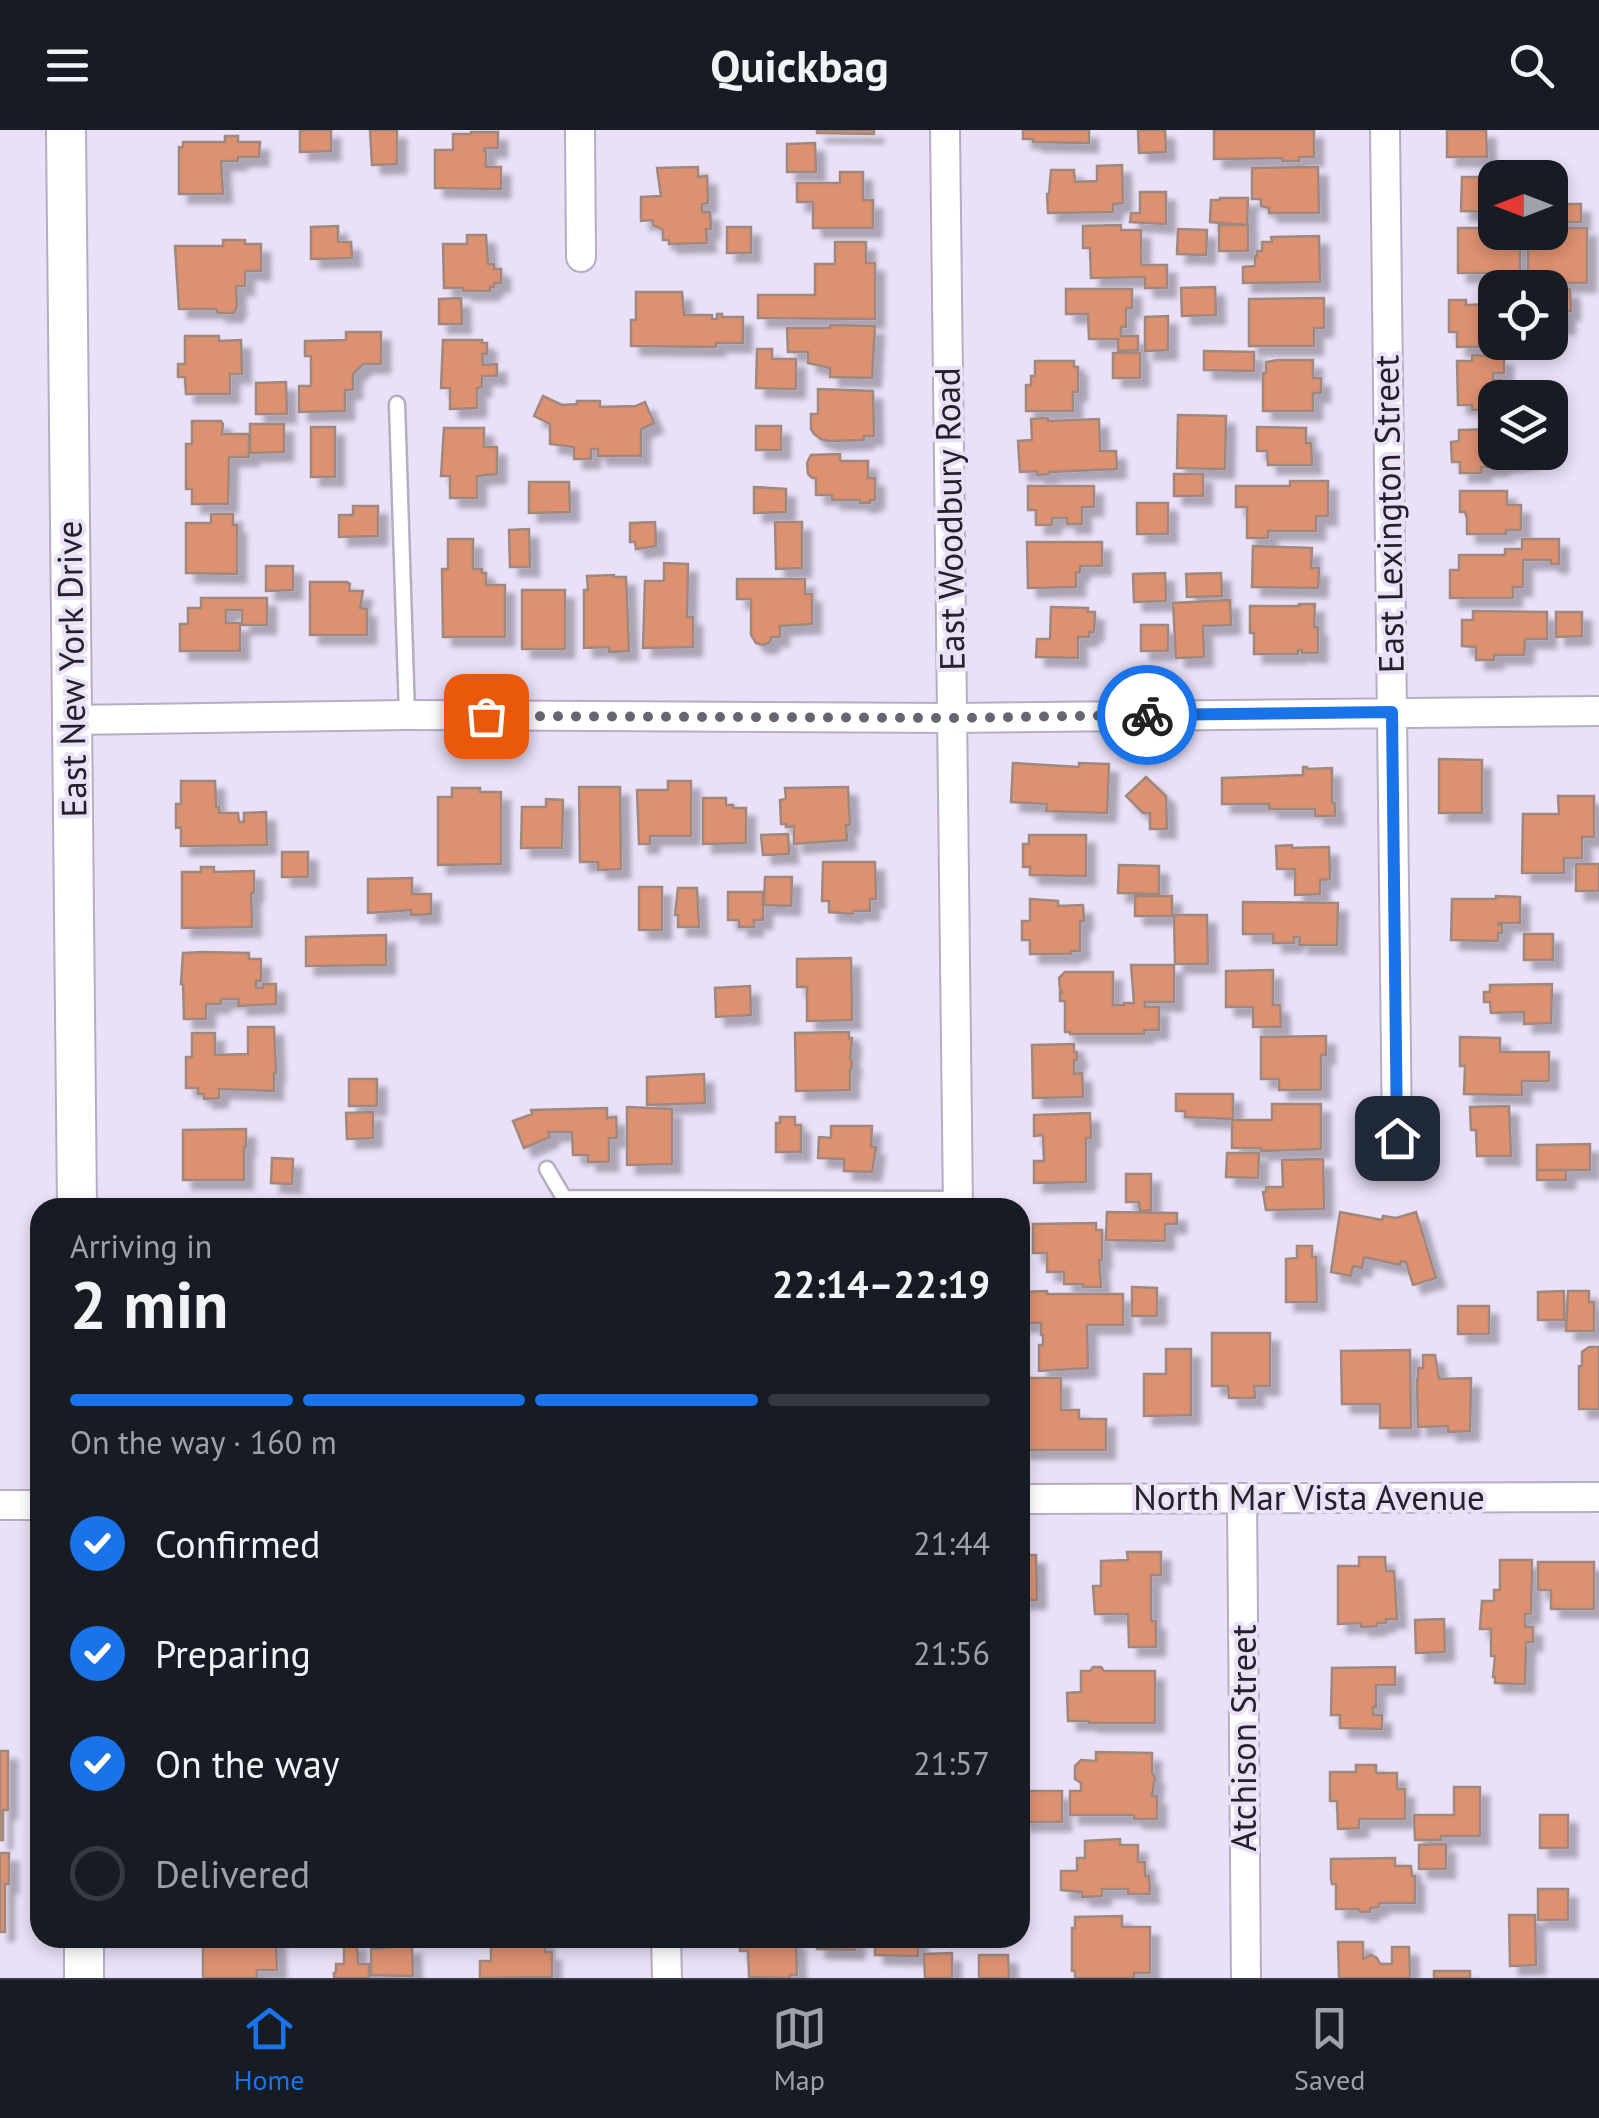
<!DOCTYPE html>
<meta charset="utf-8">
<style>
:root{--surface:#171b24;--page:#20242c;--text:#f1f3f6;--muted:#9ea1a6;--line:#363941;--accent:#1a73e8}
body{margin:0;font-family:"PT Sans",sans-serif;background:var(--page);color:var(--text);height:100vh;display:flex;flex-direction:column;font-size:38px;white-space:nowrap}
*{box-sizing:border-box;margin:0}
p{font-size:32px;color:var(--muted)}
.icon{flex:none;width:55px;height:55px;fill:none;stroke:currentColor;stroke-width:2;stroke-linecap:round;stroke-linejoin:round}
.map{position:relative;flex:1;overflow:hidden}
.drawer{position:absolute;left:30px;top:1068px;width:1000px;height:750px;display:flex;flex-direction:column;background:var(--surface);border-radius:30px;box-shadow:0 5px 15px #0003}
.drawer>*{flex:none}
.needle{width:65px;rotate:270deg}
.fabs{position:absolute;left:1478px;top:30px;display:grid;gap:20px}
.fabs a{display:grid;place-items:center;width:90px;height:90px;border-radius:20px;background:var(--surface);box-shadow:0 5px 15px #0003;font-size:50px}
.pin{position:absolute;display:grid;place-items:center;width:85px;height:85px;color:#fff;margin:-42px;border-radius:20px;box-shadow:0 5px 15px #0006}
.courier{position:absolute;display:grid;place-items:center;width:100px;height:100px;margin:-50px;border:8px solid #1a73e8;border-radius:50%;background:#fff;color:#222;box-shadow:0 2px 12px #0007}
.summary em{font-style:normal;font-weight:800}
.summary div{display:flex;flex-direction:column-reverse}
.summary{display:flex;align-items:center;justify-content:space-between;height:170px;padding:0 40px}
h1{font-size:65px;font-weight:800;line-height:75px}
.bar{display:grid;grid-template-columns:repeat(4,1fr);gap:15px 10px;align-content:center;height:120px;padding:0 40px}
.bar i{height:12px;border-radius:8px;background:var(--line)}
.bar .selected{background:var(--accent)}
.bar p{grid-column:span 4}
ol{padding:0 40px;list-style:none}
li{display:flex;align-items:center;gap:30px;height:110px}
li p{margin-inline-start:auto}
li .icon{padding:10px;border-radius:50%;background:var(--accent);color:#fff;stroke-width:4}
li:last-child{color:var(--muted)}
li i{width:55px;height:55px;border:5px solid var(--line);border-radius:50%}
header{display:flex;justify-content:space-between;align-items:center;height:130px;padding:0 40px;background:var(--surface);font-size:45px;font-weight:800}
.tab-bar{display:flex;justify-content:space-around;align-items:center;height:140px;border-top:2px solid var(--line);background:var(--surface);font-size:28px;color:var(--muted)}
.tab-bar a{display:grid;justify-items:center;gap:5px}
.tab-bar .selected{color:var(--accent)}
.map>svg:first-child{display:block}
</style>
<header><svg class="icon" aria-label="menu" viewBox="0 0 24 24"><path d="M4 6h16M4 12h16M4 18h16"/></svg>Quickbag<svg class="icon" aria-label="search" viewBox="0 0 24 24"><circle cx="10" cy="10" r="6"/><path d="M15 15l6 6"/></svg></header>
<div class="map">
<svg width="1599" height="1848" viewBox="0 0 1599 1848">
<defs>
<filter id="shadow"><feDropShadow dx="9" dy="9" stdDeviation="2.5" flood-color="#0004"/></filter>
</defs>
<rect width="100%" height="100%" fill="#eae0f7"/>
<path fill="#de9171" stroke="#9f887e" stroke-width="2.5" filter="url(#shadow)" d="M300,0H331V21L300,22Z
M370,0H397V34L372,35Z
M817,0H874V4L817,3Z
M1023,0H1089V13L1033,12V9H1023Z
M1138,0H1165L1166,22L1139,23Z
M1214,0H1314V27H1299V31H1282V28L1214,29Z
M1447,0H1486L1487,27H1447Z
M471,2H498V18H484V21H486V37H501V59L435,58V20H453V4H471Z
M225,6H238V12H260L259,27H238V31H221L223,64H179V17H183V12H225Z
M815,13L816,42H787V14Z
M1122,35L1123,73L1113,74V82L1048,83L1047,64H1049L1051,40H1074L1075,52L1097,51V36Z
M698,37V47L707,46L708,73L702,74V82H710L711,99H706L707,113L669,114V110H663V100L653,95V90L641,91V67L661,66L657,38Z
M1318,37L1319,83H1269V78L1261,76V69H1252V38Z
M840,42H863V70H873V98H813V72H797V53H840Z
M1462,47H1495V82L1461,81Z
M1140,62H1166V94L1130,92L1131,83H1140Z
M1220,68H1248L1247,95L1210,92L1211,70H1220Z
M1552,74H1581V92H1552Z
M1121,95V100H1141V135H1167V158H1145V147L1091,148L1090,118H1083V96Z
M1219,95H1248V121H1219Z
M338,96V112H351L352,128L311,129V97Z
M727,97H751V123H727Z
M1458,98H1495V102H1520V143H1458Z
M1550,98H1587V153H1528V102H1550Z
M1178,99L1207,100L1206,125L1177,124Z
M467,105H486L488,134H494V139H501V153H494V157H490V161H463V158H444L443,114H467Z
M1319,106L1320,152L1243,153V137L1255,136V126H1257V121H1262V112H1272L1271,107Z
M223,110H245V114H261V141H245V156H236L237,176L234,183H218L216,179H179L175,116H223Z
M835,112H866V133H875V189L758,188V165H815V134H835Z
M1215,157L1216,185L1182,186L1181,158Z
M1066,159H1132V178H1126V197H1121V206H1138V220L1118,221V209H1089L1088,184H1066Z
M1570,159L1571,181H1565L1566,195H1550V160Z
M636,162H682L684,185H712V189H717V184H722V187H743V213H716V217L631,216V190H636Z
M461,168L462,194H439V169Z
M1324,168V198H1314V216H1249V169Z
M1449,170H1466V175L1495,174V212H1507V216L1457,217V202H1449Z
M1168,186V220L1145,221V187Z
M830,195L875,196L872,248L830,247V238L808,233V222H788L787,198H830Z
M346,202H381V234H363L353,244V260H345V281L299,282V256H311V226H305V211L346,210Z
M185,206H219V211L241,210L242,244H230V264H186L185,247H178V234H185Z
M443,210H482V213H487V224H482L483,235L497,234V246H482V257L477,258V278L450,279V258H441Z
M757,219H772V229H796V259L756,258Z
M1204,221L1254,222V241L1204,240Z
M1113,223H1140V248H1113Z
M1472,225L1504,227V243H1493V250H1502V260H1510L1511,268H1495L1494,280H1472V275H1458L1457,231H1472Z
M1278,230H1313V248H1321V263H1313V281H1263V243H1266V232Z
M1035,231H1074V237H1078V262H1073V281H1026V255H1031V246H1035Z
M286,252L287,284H256V253Z
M818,259L873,261L874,306H864V310L829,311L821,309L814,304L811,299V284H818Z
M543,266L562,275L577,274V271H600V277L636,276L645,272L654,293L641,299V326H598V319H591V329H574V317L550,314V294L534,286Z
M1178,285L1226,286L1225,339L1177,338Z
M1048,288V291L1099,289L1100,321H1116L1117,339L1049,342V344L1037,345V341L1020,342L1018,311L1032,310L1031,289Z
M192,291H221L223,294L222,304H249V327H229L228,374H192V359H186V314H192Z
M250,294H284V322L250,323Z
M756,296H781V320H756Z
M311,297H335V347H311Z
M1257,297L1306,298V313H1311L1312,335H1268L1267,321H1257Z
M444,298H484V317H497V344L477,346V368H450V346H441Z
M1495,299V322H1528V330L1499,334V336L1481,337L1482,343H1460V332H1452L1451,312L1459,311V300Z
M840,324V331H868V348H875V370H870V373H860V370H832V365H816V348H812L808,344L807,333L811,325Z
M1174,344H1203V366H1174Z
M1290,351H1328V386H1316V401H1268V408H1247V377H1236V356H1290Z
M529,352H569L570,382L529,383Z
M1028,356H1094V377H1082V394H1067V388H1052V395H1036V380H1028Z
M754,357L786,359V382L754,383Z
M1460,361H1507V375H1521V400H1506V404H1467V388L1465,382H1460Z
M1137,373H1168V404H1137Z
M353,376H378V406L339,407V385H353Z
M211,384H233V395H237V444L186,443V393H211Z
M655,392L656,416L636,419L635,412H630V393Z
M775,392H802V438L776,439Z
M529,399L530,437H510L509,400Z
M448,409H473V439H482V443H486V455H505V507H443L442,439H448Z
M1522,409H1559V434H1551V430H1523V457H1513V468H1450V440H1459V425H1505V419H1522Z
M1027,412H1102V436H1080V442L1076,443V457L1028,458Z
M1253,416L1312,418L1311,438H1319L1318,458L1252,457Z
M664,433L688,434L687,487H693V517L643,518L645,451H664Z
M266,436H293V460L266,461Z
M1165,443L1166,471L1134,472L1133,444Z
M1221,443L1222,466L1187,467L1186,444Z
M614,445V447H626L629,521L609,522V517L584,518V460H588L587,446Z
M737,449H805V464H812V494L780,496V507H772L769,513L763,515L756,513L751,505V469H737Z
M310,452H347L350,454L349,461H363L360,478L367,479V505H310Z
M522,460H565V519H522Z
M201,468H267V495H242V480H226V493H240V521H180V494H188V478H201Z
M1230,470L1231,495L1203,496L1204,527L1176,528L1173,473Z
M1299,474H1315L1314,497H1318V523H1302V520H1298V524H1254V503H1250V476H1299Z
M1051,477L1088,478V482H1095L1094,502H1089V507H1078V528L1036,527L1037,509H1050Z
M1473,481L1547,482V509H1525L1524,525H1494V530H1476V517L1462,516V490H1473Z
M1556,482H1582V506L1556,507Z
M1141,495H1168V521H1141Z
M1439,629L1482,630V683H1439Z
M1013,633L1079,637V633L1109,634L1107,683L1046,681L1047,674L1011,672Z
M1303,637H1307V639L1332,638V673H1335V686H1315V679H1269V674H1222V648L1303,645Z
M1146,647L1166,666L1167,699H1150V683H1143L1126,666Z
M181,651H215L216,677H219V683H238L239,692H244V683L266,682L267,715L181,716V697L176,698V674H181Z
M668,651H691V706H650V714H639L637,660H668Z
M579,657H620L621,739L598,740V732H580Z
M848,657L850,695H846L847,710L794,714V696L786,697V694H781L780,670L786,669L785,658Z
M452,658H480V662H501V734L438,735V667H452Z
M1558,666H1594V707H1582V728H1564V743H1522L1523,684H1559Z
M703,668H726V675H733V678H746V713L703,714Z
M546,669L563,670L562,718H521L522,677H546Z
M788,704L789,724L763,725L761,705Z
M1029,705H1086V746L1030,745V737H1023V714H1029Z
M1292,715V718L1329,717L1330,749L1320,750V764L1295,765V739H1277L1276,716Z
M282,722H308V747H282Z
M823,732H875L876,769H870V781H853V784L829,782V771H822Z
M1576,734H1599V761H1576Z
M1119,735L1159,736V764L1118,763Z
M201,737H214V742L254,741V763H251L252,797L182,798V742H201Z
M765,747H792L791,776L764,775Z
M412,748V764H431V784L411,785V780L368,783V749Z
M639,757H662V800H639Z
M678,758H697L699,797H678V785H675Z
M728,762H763V790H754V797H739V790H728Z
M1135,766H1172V786H1135Z
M1496,766L1520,767V793H1498V795H1502V803H1498V811L1451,810L1452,769H1496Z
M1030,769L1058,771V776L1083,775L1084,791H1080V821H1071V824H1030V810H1022V791H1030Z
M1243,772L1338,773L1337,815H1299L1300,807H1294V813H1273V804H1243Z
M1174,785H1207L1208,834H1175Z
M1524,804H1553V830H1524Z
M386,805V835L306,836V807Z
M205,822L249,823V829H261V851H256V858H263V854H276V874L238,876L239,869H221V874H206V889H184L183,854H181L183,823Z
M851,828L852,890L807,891V857H797V829Z
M1131,835H1174V872H1145V877H1159V900H1144V904H1070V902H1065V871H1060V862H1062L1060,859L1059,848L1065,842H1113V875H1124V873H1134Z
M1273,840V875H1280L1281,897H1253V877H1226V841Z
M1552,854L1551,893L1524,894V882L1491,883L1490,872H1484V862H1490V855Z
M750,856L751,885L716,887L715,858Z
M248,897H274L276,943H274V961L219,959V968L204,969V964H198V958H186V927H192V903H215V925L248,924Z
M849,902V908H852L850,929L852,931V938L850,940V960L796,961L795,903Z
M1326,906V925H1321V960H1279V949H1261V907Z
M1460,907L1500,908V922H1549V951H1522V965L1464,964L1465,936H1460Z
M1074,914V922H1077V930H1074V944L1082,943L1083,967L1033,968L1032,915Z
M704,944L705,973L647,975V947Z
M349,949H377V976H349Z
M1176,964H1233V989L1185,987V981H1176Z
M1272,974H1321V1019L1261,1021V1018H1232V990H1272Z
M1509,976L1511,1026H1477L1476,1000H1471L1470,977Z
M627,977L672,979V1034L627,1035Z
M607,978V988L616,987L617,1008H609V1032H588V1025H573L572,1002H548L550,1007L524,1018L513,991L532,984L531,980Z
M373,982V1008L347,1009L346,983Z
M1090,983L1091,1008H1086V1052L1034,1053V1031H1044L1043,1005L1034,1006V985Z
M780,987H795V995H801V1022H776V993H780Z
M831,996H872L871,1017H876L872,1042L844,1041V1029L818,1028L819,1007L831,1008Z
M246,999V1017H244V1050H183V1000Z
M1590,1014V1040H1537V1015Z
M1227,1023H1259L1258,1048L1226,1047Z
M272,1028L293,1029L292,1054L271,1053Z
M1323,1029L1324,1079L1266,1080L1263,1062H1266V1057H1283L1282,1030Z
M1537,1040H1566V1050H1537Z
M1126,1044H1151V1080L1140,1081L1139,1072H1126Z
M1107,1082L1177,1083V1094H1165V1111L1106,1110Z
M1340,1082L1382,1090L1383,1086L1396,1088L1416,1082L1436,1148L1413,1155L1406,1132L1401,1131L1400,1135L1364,1127L1362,1138L1353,1136L1351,1146L1331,1142Z
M1096,1093V1100H1102V1130H1099L1101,1157H1083V1154H1064V1142H1047V1123H1033V1094Z
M1297,1116H1312V1127H1316L1317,1172H1286V1129L1297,1128Z
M1132,1157L1157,1158V1186H1132Z
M1047,1161V1164H1123V1195H1087L1088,1238L1039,1241V1215H1043V1205H1041V1193H1020V1162Z
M1564,1161V1190H1538V1162Z
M1568,1161H1589V1172H1594V1201H1566Z
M1458,1176H1489V1204H1458Z
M1212,1203H1270V1256H1254L1255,1268H1229L1228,1256H1212Z
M1589,1217H1599V1279H1579V1236H1582V1222Z
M1166,1219H1191V1285L1144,1286V1244H1166Z
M1410,1220L1411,1298H1380V1274H1342L1341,1221Z
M1423,1225H1435L1439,1249L1471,1248L1470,1301L1448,1302V1296L1418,1297L1417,1249H1418V1238H1423Z
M1020,1248H1061V1280H1079V1289H1106V1320H1021Z
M1127,1422H1161V1445H1151V1491H1156V1517H1129L1128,1484H1095L1093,1456H1101V1431L1128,1430Z
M1020,1425H1036L1037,1470H1020Z
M1359,1427H1385L1386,1441H1394L1397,1489H1386V1493H1377V1496L1361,1497V1493L1338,1494V1436H1359Z
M1500,1430H1532L1531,1484H1525V1497H1533V1512H1526L1525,1554L1495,1553V1547H1493L1495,1526H1491V1499H1480L1482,1471H1494V1460H1500Z
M1538,1432H1594V1479H1551V1460H1538Z
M1444,1489L1445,1522L1416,1523L1415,1490Z
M1093,1537H1101L1104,1541H1155V1593H1089V1591H1068L1067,1563L1081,1562V1541H1090Z
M1395,1537V1555H1376V1577H1373V1585H1382V1599L1340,1598V1585H1331L1332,1538Z
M0,1621H8V1680H3V1710H0Z
M1096,1622L1152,1623V1643L1155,1647L1152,1666H1157V1689H1134V1685H1070V1661H1081V1653L1075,1649V1636L1081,1630L1096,1631Z
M1356,1635H1376V1643H1397V1659H1405V1689H1359V1698L1338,1699L1337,1671H1330V1642H1356Z
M1454,1657H1480V1706H1441V1710H1415L1414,1685H1454Z
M1021,1661H1062V1692H1021Z
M1540,1685H1568V1718H1540Z
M1120,1709V1715H1138V1732H1145V1746H1149L1150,1764H1128V1759H1102V1766L1082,1767V1762L1061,1760V1741H1077V1728H1085V1711Z
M1446,1714V1739H1419V1715Z
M0,1723H9V1754H5V1802H0Z
M1395,1728V1736H1411L1412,1746H1415V1773H1379V1777L1370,1778V1782H1360L1359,1779H1336V1754H1332L1331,1749V1729Z
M1538,1759H1568V1790H1538Z
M1509,1785H1535L1536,1835L1510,1836Z
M1122,1786V1797H1150V1843H1134V1848H1075V1841H1072V1798H1075V1787Z
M203,1808H276L277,1840H257V1848H203Z
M491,1808H545V1822H552V1847L480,1848V1831H491Z
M740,1808H792V1812H796L797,1845H790V1848L749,1847L748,1821H740Z
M817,1808H855V1820L817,1819Z
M875,1808H918V1826L875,1825Z
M357,1811L358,1834H369V1848H334V1843L336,1842V1834H344V1812Z
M1338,1812H1363V1829L1371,1825L1377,1828L1380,1834H1392V1817H1409L1410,1848H1339Z
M412,1815L413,1846L371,1845V1819Z
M952,1823V1848H925L924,1824Z
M979,1825H1008L1009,1848H979Z
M1434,1841H1470V1848H1434Z"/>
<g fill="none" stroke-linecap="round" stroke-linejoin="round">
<g stroke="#b6adc2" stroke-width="19">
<path id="lane" d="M397,274L407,585
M547,1039L564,1068L958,1069"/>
</g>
<g stroke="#b6adc2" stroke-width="32">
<path id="street" d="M580,0L581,127
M945,0L958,1078
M1385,0L1397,1008
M72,590L407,585L952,588L1599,581
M1242,1368L1246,1848
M1020,1369L1599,1367
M0,1375H40
M666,1808L667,1848"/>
</g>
<g stroke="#b6adc2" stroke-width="42">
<path id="secondary" d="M66,0L77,1078
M84,1808V1848"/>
</g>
<use href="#lane" stroke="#fff" stroke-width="14"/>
<use href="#street" stroke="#fff" stroke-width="28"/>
<use href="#secondary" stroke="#fff" stroke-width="38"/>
</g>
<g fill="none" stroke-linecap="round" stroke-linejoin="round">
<path stroke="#696471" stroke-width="10" stroke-dasharray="0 18" d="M486,586L952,588L1147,585"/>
<path stroke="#1a73e8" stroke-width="12" d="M1147,585L1392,582L1397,1008"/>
</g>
<g text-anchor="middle" stroke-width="8" stroke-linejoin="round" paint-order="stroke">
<g font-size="35" fill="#242129" stroke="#eae0f7">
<text transform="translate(1389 384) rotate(-91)" y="12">East Lexington Street</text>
<text transform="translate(950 389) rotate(-91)" y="12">East Woodbury Road</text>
<text transform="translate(72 539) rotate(-91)" y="12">East New York Drive</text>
<text x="1309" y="1380">North Mar Vista Avenue</text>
<text transform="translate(1244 1608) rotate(-90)" y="12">Atchison Street</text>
</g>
</g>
</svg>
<div class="fabs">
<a><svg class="needle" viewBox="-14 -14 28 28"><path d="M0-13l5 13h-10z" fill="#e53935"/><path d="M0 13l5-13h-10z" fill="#9ea1a6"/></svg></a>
<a><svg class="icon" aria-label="locate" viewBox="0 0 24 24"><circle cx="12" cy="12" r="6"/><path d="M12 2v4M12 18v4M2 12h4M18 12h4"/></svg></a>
<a><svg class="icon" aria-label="layers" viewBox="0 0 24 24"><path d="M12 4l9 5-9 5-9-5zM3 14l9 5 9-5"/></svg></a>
</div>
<div class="pin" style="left:486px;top:586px;background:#ea580c"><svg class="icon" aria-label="bag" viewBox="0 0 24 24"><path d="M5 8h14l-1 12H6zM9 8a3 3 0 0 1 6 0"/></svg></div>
<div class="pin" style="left:1397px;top:1008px;background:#1f2937"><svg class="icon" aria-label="home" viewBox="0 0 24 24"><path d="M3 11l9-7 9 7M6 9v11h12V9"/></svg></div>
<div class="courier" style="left:1147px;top:585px"><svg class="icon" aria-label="bike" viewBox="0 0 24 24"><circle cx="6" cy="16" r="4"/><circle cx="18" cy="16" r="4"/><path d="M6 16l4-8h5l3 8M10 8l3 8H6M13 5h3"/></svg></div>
<section class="drawer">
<div class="summary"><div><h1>2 min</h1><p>Arriving in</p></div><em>22:14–22:19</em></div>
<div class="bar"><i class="selected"></i><i class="selected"></i><i class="selected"></i><i></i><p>On the way · 160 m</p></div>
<ol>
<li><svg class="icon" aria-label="check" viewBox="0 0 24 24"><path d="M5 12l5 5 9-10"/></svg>Confirmed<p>21:44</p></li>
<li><svg class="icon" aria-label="check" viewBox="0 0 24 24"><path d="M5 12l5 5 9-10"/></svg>Preparing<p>21:56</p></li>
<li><svg class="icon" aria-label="check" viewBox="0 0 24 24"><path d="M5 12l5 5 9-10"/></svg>On the way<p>21:57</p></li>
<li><i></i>Delivered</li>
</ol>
</section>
</div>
<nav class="tab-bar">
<a class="selected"><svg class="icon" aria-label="home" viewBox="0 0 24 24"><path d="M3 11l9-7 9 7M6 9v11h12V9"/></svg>Home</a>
<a><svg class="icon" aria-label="map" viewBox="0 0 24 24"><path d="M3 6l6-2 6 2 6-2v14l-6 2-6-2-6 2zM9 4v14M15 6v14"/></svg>Map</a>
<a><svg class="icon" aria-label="saved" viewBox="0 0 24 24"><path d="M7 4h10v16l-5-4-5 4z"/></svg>Saved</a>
</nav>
